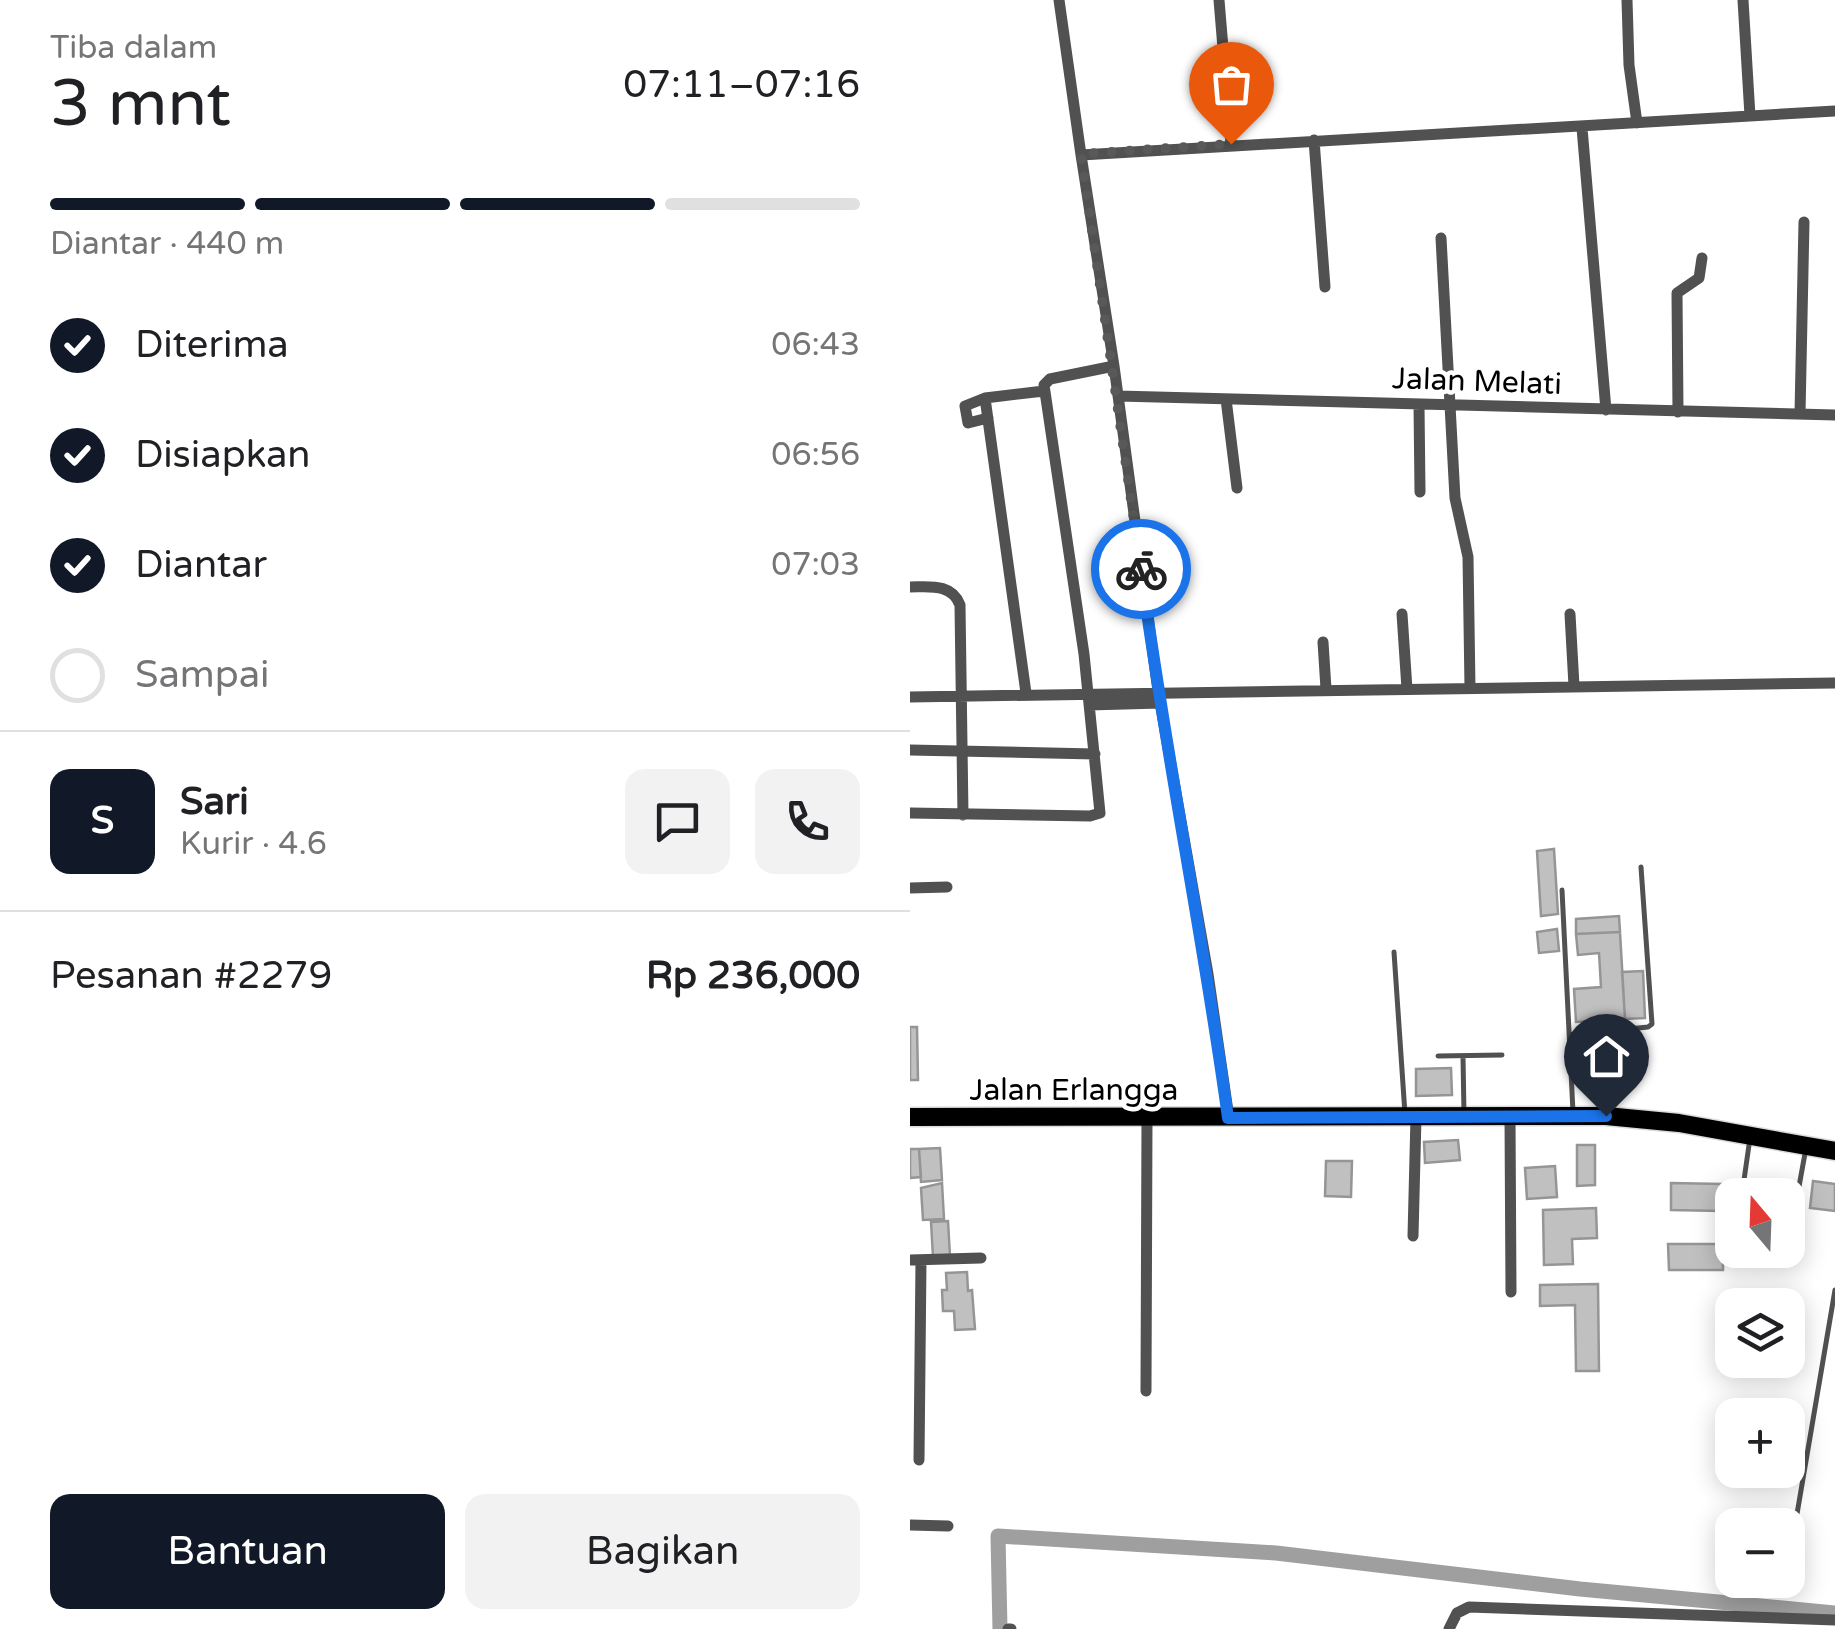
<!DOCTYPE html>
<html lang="id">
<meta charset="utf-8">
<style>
:root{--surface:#fff;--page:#f2f2f2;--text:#202124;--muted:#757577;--line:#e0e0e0;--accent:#111827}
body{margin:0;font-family:"Varela Round",sans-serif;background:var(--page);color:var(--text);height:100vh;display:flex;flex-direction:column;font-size:38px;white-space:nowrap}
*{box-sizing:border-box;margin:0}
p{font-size:32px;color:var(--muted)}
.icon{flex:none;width:55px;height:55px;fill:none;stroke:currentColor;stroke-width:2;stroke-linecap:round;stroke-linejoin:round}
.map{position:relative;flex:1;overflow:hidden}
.drawer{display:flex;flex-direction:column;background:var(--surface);width:910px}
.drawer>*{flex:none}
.needle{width:65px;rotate:341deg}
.controls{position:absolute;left:805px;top:1178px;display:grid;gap:20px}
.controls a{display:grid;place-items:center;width:90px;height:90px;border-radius:20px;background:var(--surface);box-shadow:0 5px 25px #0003;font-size:50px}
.pin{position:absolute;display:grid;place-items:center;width:85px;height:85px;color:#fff;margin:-102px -42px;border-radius:50% 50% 50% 0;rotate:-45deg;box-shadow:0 0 10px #0007}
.pin .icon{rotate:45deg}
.courier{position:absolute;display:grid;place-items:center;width:100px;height:100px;margin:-50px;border:8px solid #1a73e8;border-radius:50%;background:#fff;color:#222;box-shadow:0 2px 12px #0007}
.overview em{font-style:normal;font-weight:600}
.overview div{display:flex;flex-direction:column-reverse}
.overview{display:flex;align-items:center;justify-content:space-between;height:170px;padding:0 50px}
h1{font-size:65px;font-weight:600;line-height:75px}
.bar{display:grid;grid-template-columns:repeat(4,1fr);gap:15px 10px;align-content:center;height:120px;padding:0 50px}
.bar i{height:12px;border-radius:8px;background:var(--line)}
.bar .current{background:var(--accent)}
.bar p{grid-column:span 4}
.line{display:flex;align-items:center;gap:25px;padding:0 50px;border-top:2px solid var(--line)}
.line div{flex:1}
.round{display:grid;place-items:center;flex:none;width:105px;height:105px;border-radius:20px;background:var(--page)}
ol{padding:0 50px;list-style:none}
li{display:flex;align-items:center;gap:30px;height:110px}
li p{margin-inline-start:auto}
li .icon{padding:10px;border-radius:50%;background:var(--accent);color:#fff;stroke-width:4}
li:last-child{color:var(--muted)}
li i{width:55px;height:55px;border:5px solid var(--line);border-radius:50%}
.button{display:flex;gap:20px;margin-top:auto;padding:20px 50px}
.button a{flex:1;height:115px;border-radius:20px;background:var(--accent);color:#fff;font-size:40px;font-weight:600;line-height:115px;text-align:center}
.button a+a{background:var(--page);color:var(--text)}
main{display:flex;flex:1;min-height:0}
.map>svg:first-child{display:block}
</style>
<main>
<section class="drawer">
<div class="overview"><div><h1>3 mnt</h1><p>Tiba dalam</p></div><em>07:11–07:16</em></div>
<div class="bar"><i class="current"></i><i class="current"></i><i class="current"></i><i></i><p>Diantar · 440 m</p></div>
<ol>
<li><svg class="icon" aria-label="check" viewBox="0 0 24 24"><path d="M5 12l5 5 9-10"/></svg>Diterima<p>06:43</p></li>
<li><svg class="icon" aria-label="check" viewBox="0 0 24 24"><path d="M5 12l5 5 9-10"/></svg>Disiapkan<p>06:56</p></li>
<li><svg class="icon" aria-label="check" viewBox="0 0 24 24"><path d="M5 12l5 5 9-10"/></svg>Diantar<p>07:03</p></li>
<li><i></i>Sampai</li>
</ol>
<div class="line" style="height:180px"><b class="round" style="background:var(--accent);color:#fff">S</b><div><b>Sari</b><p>Kurir · 4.6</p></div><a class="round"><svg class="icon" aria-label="chat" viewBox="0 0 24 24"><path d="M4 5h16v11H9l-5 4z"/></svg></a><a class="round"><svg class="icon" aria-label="phone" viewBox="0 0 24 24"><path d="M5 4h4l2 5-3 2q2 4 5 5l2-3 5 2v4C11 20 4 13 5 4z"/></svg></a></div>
<div class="line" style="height:130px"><div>Pesanan #2279</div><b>Rp 236,000</b></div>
<div class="button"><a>Bantuan</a><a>Bagikan</a></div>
</section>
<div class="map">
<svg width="925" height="1629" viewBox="0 0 925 1629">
<rect width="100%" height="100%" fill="#fff"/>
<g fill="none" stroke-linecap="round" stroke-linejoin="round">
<path stroke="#9f9f9f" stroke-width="15" d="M90,1629L88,1536L366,1553L670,1589L925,1613"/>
</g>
<path fill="#c0c0c0" stroke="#959595" stroke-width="2.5" d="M644,849L648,914L631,916L627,851Z
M709,916L710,932L666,934V919Z
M647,929L649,951L629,953L627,932Z
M710,932L715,1019L666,1022L664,989L691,987L689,953L668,955L666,934Z
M733,971L735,1018L715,1019L712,972Z
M0,1027H7L8,1080H0Z
M541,1068L542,1095L506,1096V1069Z
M548,1140L550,1160L515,1163L514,1142Z
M667,1145H685V1185L667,1186Z
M30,1148L32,1180L11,1182L9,1149Z
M0,1149H9L11,1177L0,1178Z
M416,1161H442L441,1197L415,1196Z
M645,1166L647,1197L617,1199L615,1168Z
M903,1181L925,1184V1211L900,1208Z
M32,1183L34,1219L13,1220L11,1188Z
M761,1183L812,1184L811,1211L761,1210Z
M686,1208L687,1238L662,1239L663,1264L634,1265L633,1210Z
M38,1221L40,1256L23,1257L21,1222Z
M758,1244H813V1270H759Z
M57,1272L58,1291L62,1290L65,1329L45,1330L44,1311H33L32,1290H37L36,1273Z
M688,1284L689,1371H666L665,1305L630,1306V1285Z"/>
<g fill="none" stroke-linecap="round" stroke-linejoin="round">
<g stroke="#dbdbdb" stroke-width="21">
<path id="primary" d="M0,1117L696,1116L769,1123L925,1151"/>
</g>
<path stroke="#515151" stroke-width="5" d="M652,890L663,1112
M484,952L495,1114
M660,1035L738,1027L742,1024L731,867
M528,1056L592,1055
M553,1057L554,1114
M840,1138L833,1187L837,1191L868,1195
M878,1196L888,1192L896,1148
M878,1567L925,1290
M873,1590L875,1580"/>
<path stroke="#515151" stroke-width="11" d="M149,0L171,155
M309,0L321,144
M717,0L719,65L727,123
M833,0L840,116
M672,128L696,410
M404,140L415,287
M531,238L545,498L558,557L560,688
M208,396L925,415
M75,398L116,693
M316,399L327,488
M509,405L510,492
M768,412L767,293L789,278L792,258
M890,414L894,222
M78,418L58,423L55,406L75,398L134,391
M0,587C19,587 42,583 50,605L53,815
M492,614L497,689
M660,614L664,686
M413,642L416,689
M0,697L925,683
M179,705L250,703
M0,750L185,754
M0,813L180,816L190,813L174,654L134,385L140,379L204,366
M0,888L37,887
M600,1117L601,1292
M319,1118L298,974L248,691L204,366L171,155L925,111
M503,1236L506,1117
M0,1260L71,1258
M236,1391L237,1117
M9,1460L11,1260
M0,1525L38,1526
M98,1629H101
M539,1629L547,1613L559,1607L925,1620"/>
<use href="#primary" stroke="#000" stroke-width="18"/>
</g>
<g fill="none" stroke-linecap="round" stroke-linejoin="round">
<path stroke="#595959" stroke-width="10" stroke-dasharray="0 18" d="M231,569L171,154L321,144"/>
<path stroke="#1a73e8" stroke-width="12" d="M231,569C255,753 293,934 318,1118L696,1116"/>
</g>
<g text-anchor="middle" stroke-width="9" stroke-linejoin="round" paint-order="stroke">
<g font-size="30" fill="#000" stroke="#fff">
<text transform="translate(567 381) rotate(2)" y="10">Jalan Melati</text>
<text x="164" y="1100">Jalan Erlangga</text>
</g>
</g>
</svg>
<div class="controls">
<a><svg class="needle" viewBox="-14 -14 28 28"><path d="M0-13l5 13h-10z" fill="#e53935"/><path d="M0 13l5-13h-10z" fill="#757577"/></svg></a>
<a><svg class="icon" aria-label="layers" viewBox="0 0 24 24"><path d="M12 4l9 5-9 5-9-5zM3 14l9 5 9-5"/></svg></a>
<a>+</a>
<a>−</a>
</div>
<div class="pin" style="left:321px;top:144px;background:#ea580c"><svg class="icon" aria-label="bag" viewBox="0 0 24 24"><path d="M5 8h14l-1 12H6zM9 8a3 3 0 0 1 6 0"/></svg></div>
<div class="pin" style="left:696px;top:1116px;background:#1f2937"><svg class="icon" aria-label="home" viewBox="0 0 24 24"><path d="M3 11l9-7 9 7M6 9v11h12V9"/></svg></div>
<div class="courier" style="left:231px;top:569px"><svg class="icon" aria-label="bike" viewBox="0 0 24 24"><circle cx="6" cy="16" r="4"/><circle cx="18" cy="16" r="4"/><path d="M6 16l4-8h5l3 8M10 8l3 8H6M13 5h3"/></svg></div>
</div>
</main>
